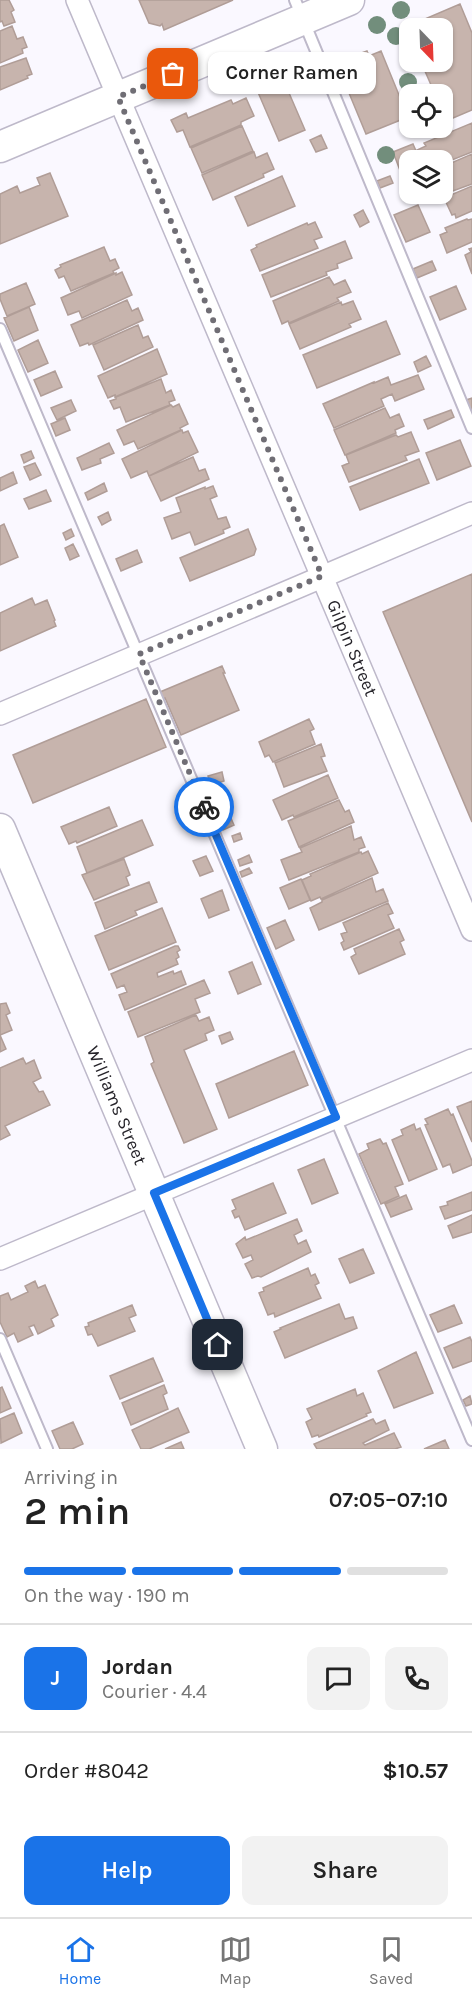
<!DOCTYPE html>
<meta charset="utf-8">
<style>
:root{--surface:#fff;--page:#f2f2f2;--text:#222;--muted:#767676;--line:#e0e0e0;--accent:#1a73e8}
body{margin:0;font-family:Karla,sans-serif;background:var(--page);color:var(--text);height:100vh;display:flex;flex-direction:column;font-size:22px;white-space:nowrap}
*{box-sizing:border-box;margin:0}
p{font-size:20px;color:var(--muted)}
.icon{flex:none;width:33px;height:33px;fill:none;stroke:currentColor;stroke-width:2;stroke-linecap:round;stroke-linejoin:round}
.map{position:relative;height:1449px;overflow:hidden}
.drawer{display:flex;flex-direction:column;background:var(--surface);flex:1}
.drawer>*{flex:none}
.needle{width:39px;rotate:157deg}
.fabs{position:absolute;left:399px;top:18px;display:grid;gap:12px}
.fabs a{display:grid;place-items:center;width:54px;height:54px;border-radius:12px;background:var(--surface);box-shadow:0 2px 4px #0004;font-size:30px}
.pin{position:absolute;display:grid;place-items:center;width:51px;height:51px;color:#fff;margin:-26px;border-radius:12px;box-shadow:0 3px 9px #0006}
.courier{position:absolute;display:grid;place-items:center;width:60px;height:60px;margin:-30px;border:4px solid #1a73e8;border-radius:50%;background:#fff;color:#222;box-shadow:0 2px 8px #0007}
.bubble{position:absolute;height:42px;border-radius:12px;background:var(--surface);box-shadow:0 2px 4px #0004;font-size:20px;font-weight:600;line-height:42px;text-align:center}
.head em{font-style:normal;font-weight:600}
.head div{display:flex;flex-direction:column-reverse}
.head{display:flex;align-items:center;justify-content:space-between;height:102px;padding:0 24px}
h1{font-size:39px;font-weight:600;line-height:45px}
.bar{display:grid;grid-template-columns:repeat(4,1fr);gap:9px 6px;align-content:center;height:72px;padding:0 24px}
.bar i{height:8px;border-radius:4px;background:var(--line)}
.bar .selected{background:var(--accent)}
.bar p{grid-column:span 4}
.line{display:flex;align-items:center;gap:15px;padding:0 24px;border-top:2px solid var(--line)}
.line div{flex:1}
.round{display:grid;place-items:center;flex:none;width:63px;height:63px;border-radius:12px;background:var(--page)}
.button{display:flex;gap:12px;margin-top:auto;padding:12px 24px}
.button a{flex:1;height:69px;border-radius:12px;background:var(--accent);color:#fff;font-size:24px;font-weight:600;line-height:69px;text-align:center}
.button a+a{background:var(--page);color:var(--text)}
.dock{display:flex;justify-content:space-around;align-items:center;height:84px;border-top:2px solid var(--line);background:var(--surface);font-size:16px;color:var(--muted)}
.dock a{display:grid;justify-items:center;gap:3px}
.dock .selected{color:var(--accent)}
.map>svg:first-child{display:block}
</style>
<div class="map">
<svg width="472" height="1449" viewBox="0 0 472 1449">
<rect width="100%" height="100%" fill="#faf8ff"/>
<path fill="#c7b4ad" stroke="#b09d97" stroke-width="1.5" d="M0,0H9L14,10L11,12L15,22L4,26L2,21L0,22Z
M139,0H233L164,30L162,24L160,26L149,23Z
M460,4L472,33V110L446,121L442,112V94H435L421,62H442V28H410V34L406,27Z
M12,26L17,39L23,37L27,47L22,49L23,53L0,63V31Z
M367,51L369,56L381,51L408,117L366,134L339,69L350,64L348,58Z
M26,58L32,74L27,76L28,78L0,90V67Z
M283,79L305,130L279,141L257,90Z
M246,98L254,116L241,122V125L190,147L183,130L177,132L171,120L186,113L188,118L231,100L233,104Z
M472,123V152L442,164V160H422L417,150L426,146L424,143Z
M242,126L253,151L202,173L191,148Z
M321,135L327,148L316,152L310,140Z
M413,144L420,160H410V169L401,173L393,152Z
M254,152L256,158L267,153L274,169L263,174L264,177L213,200L202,175Z
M472,154V184L439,196L438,194H442V167Z
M50,173L68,216L0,244V194L17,186L20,193L40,185L37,178Z
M282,176L295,206L248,226L235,197Z
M390,176L393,183L380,188L377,181Z
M472,186V211L456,218L455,214L452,215L444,198Z
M418,205L430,232L406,242L394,215Z
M363,210L369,222L360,227L354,215Z
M467,219L468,220L472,219V242L447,253L440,235L447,232L445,228Z
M315,222L322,237L314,240L318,248L260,271L251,250L257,247L256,245L307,223L308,225Z
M345,241L352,258L337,264L338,268L326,272L327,275L271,297L262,275Z
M104,247L110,261L115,259L119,268L113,271L114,273L71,291L64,276L59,278L55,270L61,267L60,265Z
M472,248V274L465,255L471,252L469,249Z
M432,261L436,270L417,278L413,269Z
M122,272L132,295L82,318L79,311L68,315L61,298L116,273V275Z
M329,277L334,285L345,280L351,292L337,298L339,301L289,323L288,321L282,324L273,301Z
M26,283L35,304L7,316L0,299V294Z
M456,286L466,309L440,320L430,297Z
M127,300L132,311L138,308L143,320L89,345L88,343L80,346L71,325Z
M353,301L361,319L349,324L351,327L300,349L289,324L341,302L342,305Z
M29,307L38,330L14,341L4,318Z
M386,321L400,354L317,388L303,355Z
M138,325L143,338L148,336L153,347L104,370L93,345Z
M38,340L48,363L28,372L18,350Z
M157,349L167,374L115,397V395L108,398L98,376Z
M426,356L431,366L418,372L414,362Z
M55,371L62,387L41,396L34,380Z
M418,375L424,389L395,401L392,394L381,399L384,406L334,428L323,404L374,382V383L388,377L391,385Z
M161,379L166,393L171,390L175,400L169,402L170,405L126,422L120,407L114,409L110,401L116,399V397Z
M472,398V414L466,400Z
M71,400L76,411L57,420L51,408Z
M179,404L188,424L180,428L181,430L138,449L134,441L124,445L117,430L171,405L173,407Z
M385,408L390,418L399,414L404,426L395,430L396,433L345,455L334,430Z
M451,410L454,417L428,429L424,420Z
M65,418L70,430L56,436L51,424Z
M182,430L183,433L188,431L198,452L149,476L147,471L131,478L122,459Z
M411,432L419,451L405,456L407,460L349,482L342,466L349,463L346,455L396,435L398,437Z
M460,440L471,466L437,480L426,453Z
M109,443L114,453L100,459L101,463L82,470L77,458Z
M31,451L34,458L24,463L21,455Z
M193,457L199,471L205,469L209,479L161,501L149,476Z
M419,459L429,483L360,510L350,487Z
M35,463L41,475L30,480L24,467Z
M13,472L17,483L0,491V478Z
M104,483L107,491L88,500L85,493Z
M213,486L217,496L210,499L218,519L226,517L230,527L223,530L224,533L195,545L190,532L172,539L164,518L181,512L176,498L205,487V489Z
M46,490L51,501L29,509L24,499Z
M108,512L111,520L102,525L98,517Z
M4,524L18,557L0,565V526Z
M71,529L74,536L66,540L63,533Z
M248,529L256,549L254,555L190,581L180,558Z
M73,544L79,556L70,560L65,548Z
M137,550L142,562L121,571L116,559Z
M472,574V822L383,612Z
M32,598L35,605L47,600L55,620L54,621L56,626L0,651V613Z
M222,666L225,673H223L239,710L181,735L165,698L163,699L160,692Z
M146,699L166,747L33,803L13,755Z
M309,719L314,729L310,731L315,744L273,762L269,755L265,757L259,742Z
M321,744L325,756L321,757L327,771L284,787L275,763Z
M222,772L224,781L211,785L208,776Z
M328,775L338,798L294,817L293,815L282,820L273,800Z
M339,800L345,812L349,810L354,822L299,847L288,821Z
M109,807L117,826L77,843L76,841L69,844L61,827Z
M230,816L234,825L223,830L219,821Z
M142,820L153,845L87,873L77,847Z
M351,826L354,840L361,837L365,847L359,849V852L289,880L281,860L302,852L300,848Z
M240,833L242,839L234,842L232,836Z
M368,851L378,873L321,899L320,897L311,901L302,880L311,876L310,874L361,852L362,854Z
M249,855L252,862L240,866L238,860Z
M206,856L213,871L200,876L193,861Z
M124,859L130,875L126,877L129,885L94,900L82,875Z
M249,868L252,873L242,877L240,872Z
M372,878L376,892L383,889L388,901L319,930L310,908L322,902V900Z
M301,879L310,900L289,909L280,888Z
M149,882L157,902L135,911L137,915L105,929L95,903Z
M222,890L229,910L209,918L201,899Z
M388,903L393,913L388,915L394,928L344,950L341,943L344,941L341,934L347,932L343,923Z
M162,908L176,942L109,970L95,936Z
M285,920L294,940L276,949L267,928Z
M399,929L404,940L400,942L405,954L359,974L351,957L356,954L354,949Z
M175,946H178L180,950L177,952L179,957L176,959L178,964L157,973L158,977L173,971L174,974L181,971L186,984L125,1010L119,995L127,992L124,985L117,988L111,974Z
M252,962L261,984L238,994L229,972Z
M204,980L210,993L195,999L200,1012L138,1037L128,1012Z
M6,1003L10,1013L6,1015L12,1030L0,1035L6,1049L0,1052V1004Z
M196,1015L199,1021L209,1017L214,1030L205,1034L207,1040L184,1050L217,1129L184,1143L151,1064L154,1062L145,1037Z
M230,1032L233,1039L222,1044L219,1036Z
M294,1051L308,1085L229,1118L216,1084Z
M23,1058L26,1064L34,1060L41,1078L33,1082L39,1092L43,1091L50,1105L5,1126L10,1135L0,1140V1068Z
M472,1101V1142L457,1107Z
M448,1109L451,1115L453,1114L472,1161V1165L453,1173L450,1164L443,1167L425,1125L428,1124L425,1119Z
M414,1124L416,1130L420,1128L437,1169L409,1181L392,1140L403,1135L401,1130Z
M380,1139L383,1144L386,1143L403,1184L395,1187L399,1196L381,1204L359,1154L369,1149L367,1144Z
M324,1159L338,1193L312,1204L298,1170Z
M273,1183L286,1213L245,1230L239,1216L235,1218L232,1211L236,1209L232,1200Z
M472,1192V1210L445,1219L440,1207L448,1205L447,1202Z
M406,1195L412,1209L391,1217L385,1204Z
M472,1215V1232L453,1238L448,1226Z
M297,1219L302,1231L294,1235L298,1244L306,1240L311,1252L261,1277L258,1276L252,1278L245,1264L253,1260L251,1255L243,1258L236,1244L245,1237L246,1240Z
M363,1249L374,1273L350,1283L339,1259Z
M308,1268L311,1276L315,1274L319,1283L315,1285L321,1298L275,1317L274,1313L268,1315L259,1293L264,1291L263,1288Z
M35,1281L38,1288L45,1285L58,1315L51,1319L54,1326L38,1334L34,1325L29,1327L33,1335L18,1342L14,1333L7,1337L0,1322V1296L8,1293L11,1300L28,1292L25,1286Z
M339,1304L345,1319L353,1317L357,1328L285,1358L274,1332L281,1329L280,1328Z
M132,1305L136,1315L129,1318L135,1331L98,1346L92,1334L88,1335L85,1327L89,1326L88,1323Z
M454,1305L462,1323L438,1332L430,1315Z
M470,1337L472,1342V1361L453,1368L444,1348Z
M416,1352L433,1393L394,1408L378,1371Z
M153,1358L163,1381L120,1399L110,1376Z
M164,1385L167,1393L163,1395L168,1409L131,1425L122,1403Z
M2,1387L11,1408L0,1413V1388Z
M355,1389L357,1396L363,1393L371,1412L366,1414L367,1416L319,1437L318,1435L312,1437L306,1422L312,1419L307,1409Z
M470,1396L472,1404L466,1406L463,1400Z
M178,1408L189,1432L149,1449H141L132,1430Z
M14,1413L22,1433L1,1443L0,1419Z
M373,1419L376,1424L385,1420L389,1430L363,1443L365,1445L394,1433L401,1447L395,1449H317L314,1444Z
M73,1422L83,1444L72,1449H60L52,1431Z
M445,1440L449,1449H424Z
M181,1442L184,1449H165Z"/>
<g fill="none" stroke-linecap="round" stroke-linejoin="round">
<g stroke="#beb9ca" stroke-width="14">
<path id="lane" d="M295,0L472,428
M0,329L472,1440
M0,1339L47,1449"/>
</g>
<g stroke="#beb9ca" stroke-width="24">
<g id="street">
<path id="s1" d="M77,0L472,930"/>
<path d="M0,714L472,513"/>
<path d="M0,1259L472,1060"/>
</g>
</g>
<g stroke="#beb9ca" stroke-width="33">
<g id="secondary">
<path d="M0,147L349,0"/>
<path id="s2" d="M0,829L262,1449"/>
</g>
</g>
<use href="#lane" stroke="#fff" stroke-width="10"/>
<use href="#street" stroke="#fff" stroke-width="21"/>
<use href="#secondary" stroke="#fff" stroke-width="30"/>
</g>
<g fill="#728e7c">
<circle cx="401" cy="10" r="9"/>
<circle cx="377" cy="25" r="9"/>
<circle cx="396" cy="36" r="9"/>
<circle cx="408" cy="82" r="9"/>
<circle cx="386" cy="155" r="9"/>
</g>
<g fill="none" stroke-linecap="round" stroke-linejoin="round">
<path stroke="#706e75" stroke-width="6" stroke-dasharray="0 10.8" d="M173,74L118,97L322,576L139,654L204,807"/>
<path stroke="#1a73e8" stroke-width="8" d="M204,807L336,1117L154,1193L218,1345"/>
</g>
<g text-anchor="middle" stroke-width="5" stroke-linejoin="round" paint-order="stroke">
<g font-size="18" fill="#26242a" stroke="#faf8ff">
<text dy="6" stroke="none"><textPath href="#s1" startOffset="704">Gilpin Street</textPath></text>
<text dy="6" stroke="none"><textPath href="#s2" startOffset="300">Williams Street</textPath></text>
</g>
</g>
</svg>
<div class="fabs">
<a><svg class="needle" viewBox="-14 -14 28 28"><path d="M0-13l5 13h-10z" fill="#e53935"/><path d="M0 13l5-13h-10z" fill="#767676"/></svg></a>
<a><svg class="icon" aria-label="locate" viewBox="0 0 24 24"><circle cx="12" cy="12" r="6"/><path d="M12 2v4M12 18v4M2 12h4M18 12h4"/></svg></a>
<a><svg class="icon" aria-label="layers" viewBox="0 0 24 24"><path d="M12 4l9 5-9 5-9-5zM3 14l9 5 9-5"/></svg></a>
</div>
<div class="pin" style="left:173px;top:74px;background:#ea580c"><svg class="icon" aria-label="bag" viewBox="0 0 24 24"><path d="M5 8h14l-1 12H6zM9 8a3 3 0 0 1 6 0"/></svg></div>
<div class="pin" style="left:218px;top:1345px;background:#1f2937"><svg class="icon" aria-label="home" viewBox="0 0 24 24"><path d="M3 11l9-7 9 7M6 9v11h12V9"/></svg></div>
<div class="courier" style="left:204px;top:807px"><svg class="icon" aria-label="bike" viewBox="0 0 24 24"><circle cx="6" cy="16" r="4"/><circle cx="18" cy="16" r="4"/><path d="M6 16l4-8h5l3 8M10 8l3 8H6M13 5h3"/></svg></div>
<div class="bubble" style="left:208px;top:52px;width:168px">Corner Ramen</div>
</div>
<section class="drawer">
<div class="head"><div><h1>2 min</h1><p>Arriving in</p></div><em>07:05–07:10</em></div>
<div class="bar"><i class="selected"></i><i class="selected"></i><i class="selected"></i><i></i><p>On the way · 190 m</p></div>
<div class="line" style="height:108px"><b class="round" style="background:var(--accent);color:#fff">J</b><div><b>Jordan</b><p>Courier · 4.4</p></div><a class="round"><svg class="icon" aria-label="chat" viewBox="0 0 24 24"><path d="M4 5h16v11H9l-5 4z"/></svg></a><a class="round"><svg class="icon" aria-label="phone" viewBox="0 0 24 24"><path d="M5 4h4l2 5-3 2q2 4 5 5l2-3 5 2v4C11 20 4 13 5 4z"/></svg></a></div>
<div class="line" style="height:78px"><div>Order #8042</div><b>$10.57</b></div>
<div class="button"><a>Help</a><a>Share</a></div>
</section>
<nav class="dock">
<a class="selected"><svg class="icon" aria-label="home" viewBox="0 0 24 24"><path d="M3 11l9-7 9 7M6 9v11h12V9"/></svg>Home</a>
<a><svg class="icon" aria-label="map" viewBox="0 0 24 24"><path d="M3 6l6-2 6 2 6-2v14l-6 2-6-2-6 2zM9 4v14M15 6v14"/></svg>Map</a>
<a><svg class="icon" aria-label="saved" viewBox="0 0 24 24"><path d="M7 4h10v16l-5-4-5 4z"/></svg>Saved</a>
</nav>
